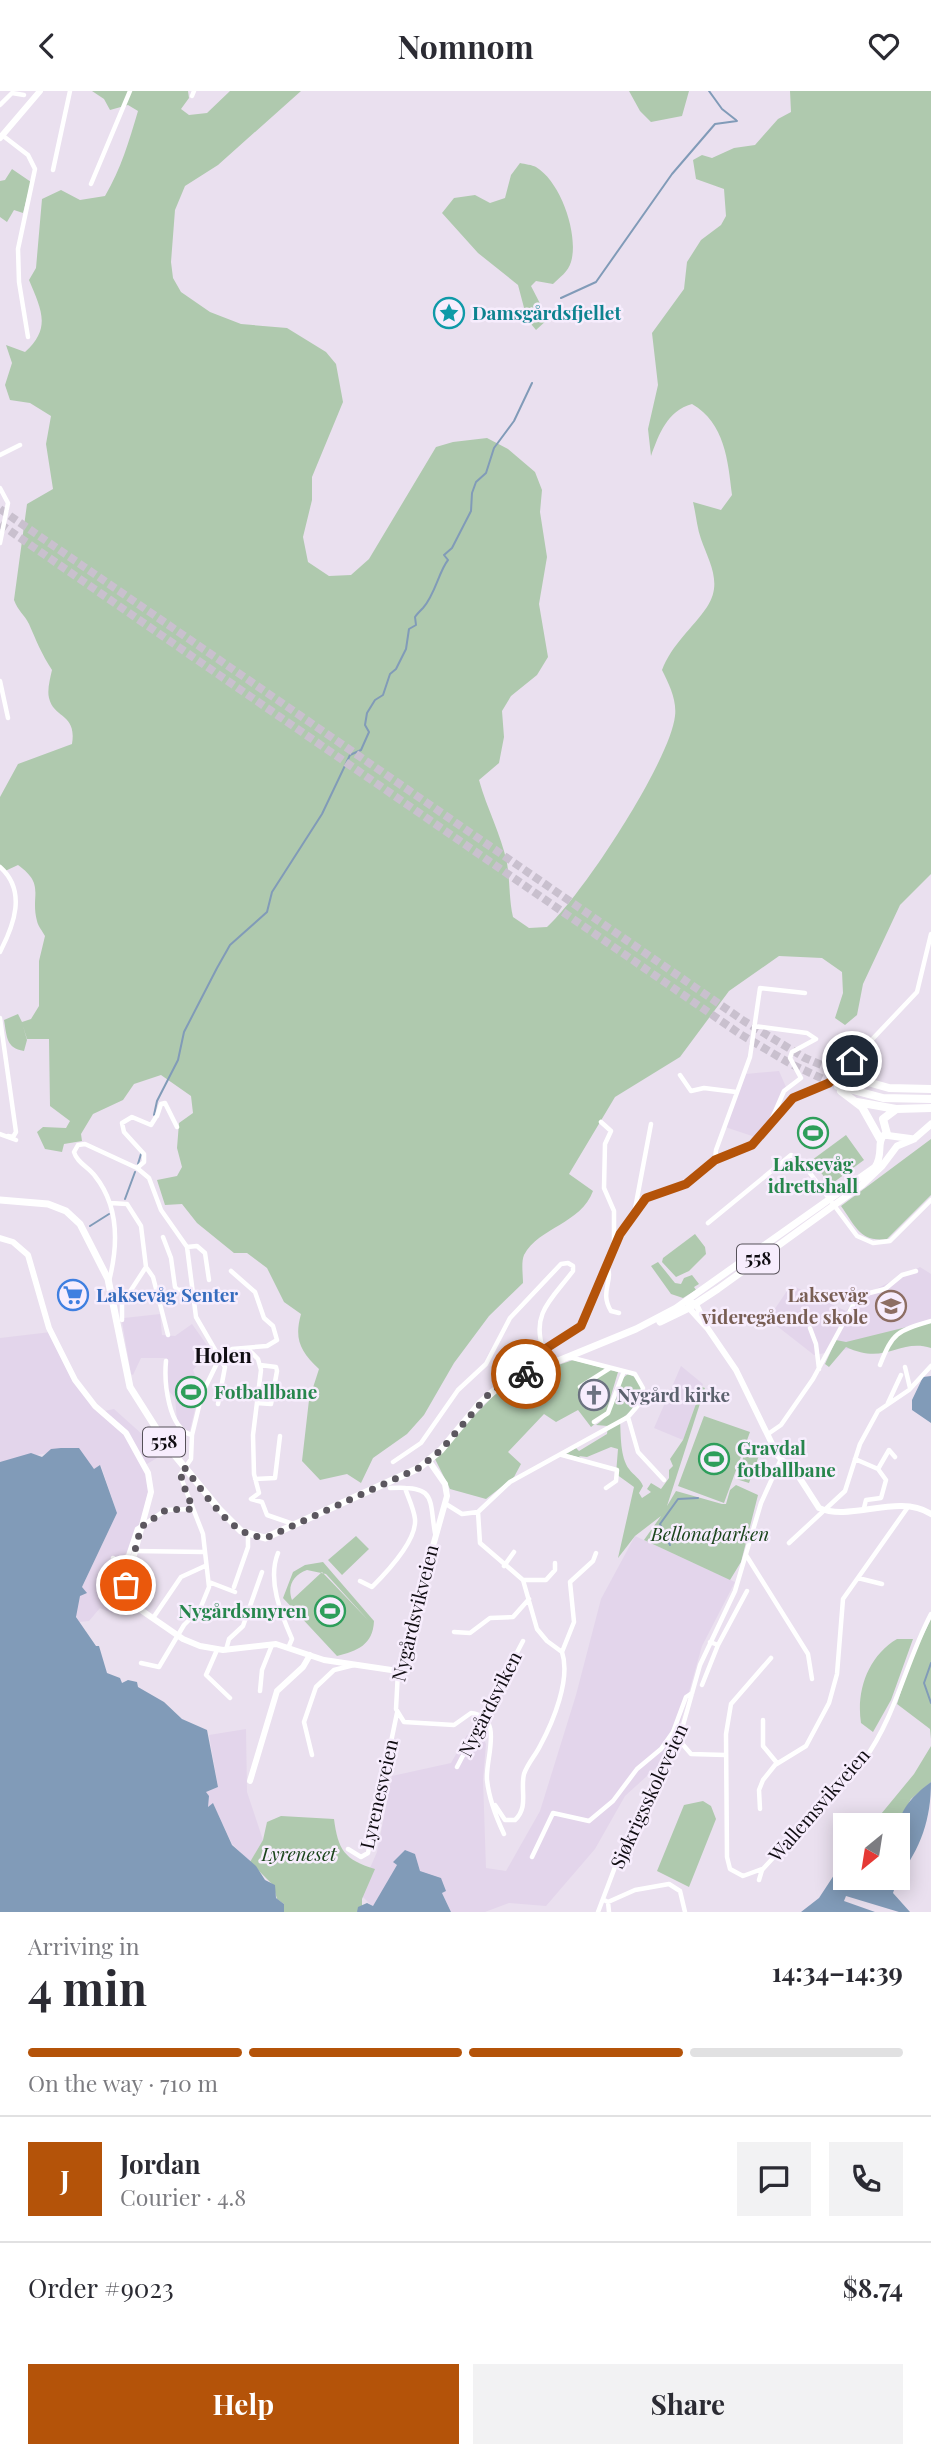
<!DOCTYPE html>
<meta charset="utf-8">
<style>
:root{--surface:#fff;--page:#f2f2f3;--text:#2b2b33;--muted:#7c7c81;--line:#e1e1e2;--accent:#b45309}
body{margin:0;font-family:"Playfair Display",serif;background:var(--page);color:var(--text);height:100vh;display:flex;flex-direction:column;font-size:26px;white-space:nowrap}
*{box-sizing:border-box;margin:0}
p{font-size:23px;color:var(--muted)}
.icon{flex:none;width:38px;height:38px;fill:none;stroke:currentColor;stroke-width:2;stroke-linecap:round;stroke-linejoin:round}
.map{position:relative;height:1821px;overflow:hidden}
.details{display:flex;flex-direction:column;background:var(--surface);flex:1}
.details>*{flex:none}
.needle{width:46px;rotate:210deg}
.fabs{position:absolute;left:833px;top:1722px;display:grid;gap:14px}
.fabs a{display:grid;place-items:center;width:77px;height:77px;border-radius:0px;background:var(--surface);box-shadow:0 4px 18px #0003;font-size:35px}
.pin{position:absolute;display:grid;place-items:center;width:60px;height:60px;color:#fff;margin:-30px;border:4px solid #fff;border-radius:50%;box-shadow:0 2px 7px #0007}
.courier{position:absolute;display:grid;place-items:center;width:70px;height:70px;margin:-35px;border:5px solid #b45309;border-radius:50%;background:#fff;color:#222;box-shadow:0 2px 9px #0007}
.head em{font-style:normal;font-weight:700}
.head div{display:flex;flex-direction:column-reverse}
.head{display:flex;align-items:center;justify-content:space-between;height:119px;padding:0 28px}
h1{font-size:46px;font-weight:700;line-height:52px}
.bar{display:grid;grid-template-columns:repeat(4,1fr);gap:10px 7px;align-content:center;height:84px;padding:0 28px}
.bar i{height:9px;border-radius:5px;background:var(--line)}
.bar .active{background:var(--accent)}
.bar p{grid-column:span 4}
.line{display:flex;align-items:center;gap:18px;padding:0 28px;border-top:2px solid var(--line)}
.line div{flex:1}
.round{display:grid;place-items:center;flex:none;width:74px;height:74px;border-radius:0px;background:var(--page)}
.action{display:flex;gap:14px;margin-top:auto;padding:14px 28px}
.action a{flex:1;height:80px;border-radius:0px;background:var(--accent);color:#fff;font-size:28px;font-weight:700;line-height:80px;text-align:center}
.action a+a{background:var(--page);color:var(--text)}
header{display:flex;justify-content:space-between;align-items:center;height:91px;padding:0 28px;background:var(--surface);font-size:32px;font-weight:700}
.map>svg:first-child{display:block}
</style>
<header><svg class="icon" aria-label="back" viewBox="0 0 24 24"><path d="M15 5l-7 7 7 7"/></svg>Nomnom<svg class="icon" aria-label="heart" viewBox="0 0 24 24"><path d="M12 20l-8-8c-3-5 5-10 8-4 3-6 11-1 8 4z"/></svg></header>
<div class="map">
<svg width="931" height="1821" viewBox="0 0 931 1821">
<rect width="100%" height="100%" fill="#eae0ef"/>
<path fill="#e3d5eb" d="M779,980L786,996L758,1047L725,1036L745,983Z
M920,1176L931,1183V1235L855,1257L814,1264L768,1228L791,1194L846,1220L858,1207Z
M160,1223L162,1244L175,1245L192,1233L214,1264L212,1271H200L193,1279L200,1297L190,1339L186,1340L177,1329L175,1307L167,1298V1267H141L133,1284L131,1283L122,1231L124,1227Z
M51,1241L72,1282L94,1311L104,1320L114,1318L143,1344L157,1367L147,1373L151,1389L129,1479V1506L112,1522L100,1517L89,1530L79,1531L75,1522L82,1496L117,1422L101,1375L94,1378L64,1359L0,1371V1247Z
M681,1275L703,1293L683,1349L654,1337Z
M635,1445L735,1491L702,1555L677,1643L658,1675L625,1705L595,1758L546,1815L509,1812L485,1821H451L442,1802L446,1800L420,1780L415,1764L406,1759L394,1771L398,1774L373,1816L359,1802L377,1761L392,1685L451,1672L467,1644L482,1645L486,1653L483,1689L486,1777L506,1780L540,1720L576,1604L601,1508Z
M246,1638L247,1701L263,1749L250,1771L232,1753L213,1713L208,1716L206,1701L218,1696L209,1644Z"/>
<path fill="#afc9ae" fill-rule="evenodd" d="M92,0H188L189,7L181,18L189,24L207,22L230,0H301L218,74L185,95L175,119L171,171L173,187L181,201L210,221L241,233L287,237L326,261L336,273L343,311L312,386V409L303,446L308,471L329,485L351,484L369,468L436,356L453,351L487,347L508,358L535,381L542,399L540,421L547,466L539,513L548,566L537,584L511,605L502,620L504,646L499,672L479,689C487,718 501,743 507,772C510,790 509,808 513,826L529,837L547,836C582,805 670,670 675,625C677,609 669,593 662,579C672,553 692,538 707,516C723,492 709,471 701,448C697,437 696,423 693,411L721,419L732,404C728,370 725,332 692,313C667,320 659,343 651,365L648,338L658,294L652,242L684,198L687,171L701,149L721,134L726,125L724,98L696,88L693,69L702,64L712,67L734,57L755,54L778,28L791,21L790,0H931V783L900,814L863,893L857,924L845,934L835,927L843,902L842,881L822,867L779,865L729,900L680,966L615,1006L569,1083L593,1100C581,1133 539,1136 524,1164C521,1171 523,1184 523,1192L489,1225L454,1272L424,1324L407,1343L373,1367L361,1392L347,1383L320,1389L302,1370L309,1309L319,1278C300,1260 294,1248 301,1223L284,1211L267,1177L247,1162H234L197,1132L182,1113L165,1114L157,1089L177,1085L182,1076L177,1057L179,1032L193,1022L191,1005L161,984L134,993L123,1009L93,1023L81,1043L82,1050L64,1053L62,1061L45,1058L37,1041L43,1036L66,1037L70,1030L50,1015L49,948H27L23,935L27,949L24,960C6,957 7,946 4,929L18,923L22,931L31,928L39,915V870L45,845C43,841 38,835 37,830C30,804 46,794 18,774L3,781L0,778V706L18,673L72,653C77,622 54,628 49,607C47,599 50,588 52,579C42,564 36,549 29,533C24,523 18,520 14,509L27,413L53,398L46,353L51,325L30,312L10,309L5,294L12,272L6,254L25,261C52,237 41,218 29,189L36,177L42,108L61,99L80,109L105,105C121,78 129,50 138,20L128,14L110,19L104,8Z
M629,0H689L682,25L651,31L640,20Z
M520,72C525,73 532,74 536,76C561,91 579,144 571,171C568,181 560,186 553,193L536,190L531,195L548,228L536,239L527,228L518,194L478,162L442,122L454,107L475,104L490,112L505,107L511,84Z
M12,78L31,91L23,122L14,119L7,131L0,126V90L5,89Z
M846,1044L864,1069L830,1094L812,1069Z
M931,1048V1104L887,1148C860,1152 855,1134 841,1115Z
M695,1143L705,1156L706,1163L689,1180L676,1186L662,1171L663,1167Z
M658,1171L675,1192L681,1193L684,1187L692,1184L699,1193L694,1196L696,1199L683,1207L671,1203L651,1175Z
M931,1230V1257C899,1247 886,1275 846,1256L829,1276L825,1273L836,1249L846,1251Z
M573,1269L618,1281L605,1325L591,1336L578,1319L556,1331L544,1323L508,1361L521,1373L514,1386L486,1408L450,1398L434,1366L506,1292Z
M628,1283C654,1292 635,1319 620,1329C621,1344 620,1366 629,1378C634,1385 640,1387 643,1395L639,1402L642,1407L651,1401L647,1398L651,1392L661,1398L669,1387V1379L673,1375L670,1368L683,1349L702,1296L705,1297L667,1415L676,1400L722,1413H726L730,1399L736,1394L758,1404L741,1471L730,1489L644,1449L661,1425L635,1445L618,1467L634,1396L616,1383L618,1358L611,1356L587,1366L579,1365L581,1367L566,1363L576,1357L579,1360L607,1343L608,1335L596,1334C618,1320 611,1294 628,1283Z
M704,1325L750,1341L724,1412L678,1395Z
M747,1355L761,1359L749,1392L736,1388Z
M356,1445L369,1458L342,1484L328,1469Z
M323,1471L374,1530C373,1554 357,1560 337,1565L283,1507L293,1481L305,1474ZM307,1479L326,1483L368,1529L322,1481L292,1509C287,1495 293,1484 307,1479Z
M931,1528V1648L930,1638L897,1613L911,1569Z
M897,1548H913L891,1609L873,1641L861,1632C856,1600 868,1565 897,1548Z
M931,1655V1691L911,1708L896,1734H872L914,1683Z
M703,1710L711,1715L716,1728L689,1796L657,1780L684,1714Z
M281,1725L334,1728C338,1758 344,1769 375,1778L362,1808V1815L357,1821H284V1813L277,1808L273,1794L250,1771L263,1749L267,1731Z"/>
<path fill="#819bb8" d="M931,1285V1332L912,1319V1309L923,1286Z
M61,1357H79L94,1378L100,1374L117,1422L82,1496L87,1502L80,1505L76,1526L96,1555H99L107,1582L120,1587L122,1592L128,1589L137,1591L138,1596L164,1611L182,1628L207,1639L218,1696L206,1701L209,1705L208,1716L213,1712L232,1754L256,1775L265,1789L275,1794L276,1807L284,1813V1821H0V1371L31,1362L42,1366L51,1358Z
M931,1691C931,1728 921,1757 898,1787C898,1740 889,1722 931,1691Z
M405,1759L415,1763L420,1780L441,1787L446,1800L442,1802L451,1821H357L358,1816L367,1812L373,1815L397,1774L393,1771Z
M845,1774V1787H898L893,1802L910,1821H899L846,1805L844,1810L875,1821H801L819,1807L836,1781Z"/>
<g fill="none" stroke-linecap="round" stroke-linejoin="round">
<path stroke="#819bb8" stroke-width="2" d="M709,0L722,18L736,29
M561,207L596,191L672,83L715,33L737,30
M154,1024L157,1010L178,969L184,941L217,877L230,854L267,821L272,801L322,723L350,664L361,659L369,641L365,634L367,622L375,609L383,604L390,583L396,578L406,558L409,538L416,534L415,526C417,523 420,520 423,517C435,504 439,480 448,469L444,464L452,457L471,420L472,402L476,391L486,382L494,357L514,330L532,292
M138,1073L141,1063
M125,1108L135,1081
M90,1135L109,1123
M670,1454L660,1433L678,1408L698,1407
M931,1572L924,1592L931,1612"/>
<path stroke="#c9c0ce" stroke-width="8" stroke-dasharray="8 4" stroke-linecap="butt" d="M0,418L744,930L805,967L850,986
M0,433L740,943L791,973L838,995"/>
<path stroke="#fff" stroke-width="4.5" d="M192,5L194,0
M0,14L12,2L24,4
M2,44L28,64L35,78L18,158L19,191L28,246
M53,79L70,0
M91,93L130,0
M0,364L20,354
M0,397L8,412L0,452
M0,590L8,627
M0,776C27,800 14,834 0,861
M0,927L16,1041L13,1046L8,1045
M754,935L807,942L816,948L792,961L790,967L801,987L784,1000L771,1030
M680,984L691,1000L704,997L736,1001
M157,1025L161,1013L165,1012L177,1036
M601,1031L611,1040L605,1053L604,1097L614,1120V1155
M0,1043L16,1049
M715,1069L716,1059L750,966L760,897L805,902
M137,1077L149,1087L161,1119L187,1156L196,1226L225,1276L218,1313
M110,1112L127,1113L141,1135L146,1176L153,1186L168,1244
M635,1118L651,1033
M708,1132L791,1064L801,1070L857,1145L873,1152L890,1150L931,1109
M163,1146L171,1167L175,1196L178,1199L192,1198
M187,1156L197,1155L205,1162L209,1189
M109,1190C118,1155 119,1115 95,1085C89,1076 77,1072 74,1061L78,1054L85,1053L137,1077L144,1071V1063L124,1041L122,1032L132,1026L151,1034L156,1026
M619,1222L611,1220C599,1201 614,1189 607,1175L620,1143L646,1107L686,1093L715,1069L753,1054L793,1007L829,992L845,977L917,901L931,843
M122,1229V1213L146,1176
M810,1237L816,1253L819,1278
M248,1258L258,1268L261,1279L253,1344L254,1383L259,1402L251,1408L262,1411L267,1424L293,1433
M166,1270C164,1291 168,1338 192,1344
M880,1274C893,1241 897,1240 931,1230
M905,1276L910,1297
M580,1296L610,1277
M257,1312L271,1313L277,1280L276,1276L260,1274
M888,1312L901,1284
M628,1326L638,1361L664,1389
M594,1331L608,1322L624,1280
M768,1343L781,1334L813,1288L858,1205L885,1198L902,1184L916,1180
M562,1364L617,1379L616,1390L606,1397
M855,1368L878,1378
M393,1371L421,1352L458,1299L486,1273L510,1227L561,1173L568,1172L573,1175V1180C552,1208 531,1222 543,1258
M255,1388L275,1387L280,1345
M390,1397C437,1394 429,1408 435,1442
M446,1413L462,1423L478,1421L510,1391L628,1326L641,1311L643,1297L635,1283L569,1266
M864,1417L866,1409L881,1407L886,1389L878,1378L889,1359L895,1366
M478,1421L480,1452L523,1489L537,1538L547,1550L562,1561
M789,1452L845,1400L860,1353L878,1320L909,1299L931,1275
M135,1460L204,1461
M278,1462C267,1489 281,1523 292,1548L289,1555
M746,1464L808,1563L812,1588
M113,1467L118,1470L128,1465L137,1438L166,1419L193,1418
M504,1475L514,1461
M858,1487L882,1493
M523,1489H546L555,1479V1472
M360,1490L372,1496C386,1482 417,1449 415,1428C414,1418 408,1406 405,1397
M209,1491L235,1501
M234,1496L248,1456V1444
M153,1527L181,1486L205,1475
M454,1541L470,1542L490,1527L513,1526L529,1508
M718,1554L747,1500
M217,1559L206,1584L230,1607
M226,1559L229,1548L243,1535L262,1481
M562,1561L574,1531L570,1491L593,1470L596,1462
M141,1572L159,1576L184,1534L200,1518L209,1496L203,1443L180,1384L191,1368L192,1344L202,1303L220,1266L232,1258L267,1255L277,1249L273,1235L264,1227L255,1201L231,1180
M398,1580L396,1618L404,1631L454,1634L471,1622C505,1626 485,1667 487,1689C489,1708 496,1726 504,1743
M702,1594L718,1554L710,1551
M260,1600L262,1579L272,1554
M763,1629V1655L777,1672
M679,1649L691,1663L725,1664
M312,1664L304,1631L316,1596L334,1579L354,1574
M457,1676L523,1550
M495,1714L505,1729H515C529,1716 520,1699 524,1683C528,1672 535,1665 540,1655C553,1631 571,1588 562,1561
M760,1718L759,1699L763,1689L775,1674L806,1655L829,1612L837,1583L843,1508L908,1416
M348,1758L361,1766L368,1762L397,1622
M532,1766L553,1722L589,1730L613,1710L637,1678L661,1658L673,1641L686,1606L692,1602
M762,1778L743,1785L730,1778L727,1766L726,1643L731,1613L771,1567
M759,1789L762,1779C795,1742 834,1708 864,1669C896,1625 906,1570 931,1523
M604,1809L608,1811L635,1799L669,1793L680,1800L685,1821
M608,1811L609,1821
M598,1821L626,1747L678,1652L700,1574L735,1500L761,1412L781,1368"/>
<path stroke="#fff" stroke-width="6" d="M0,47L40,0
M0,1147L13,1151L28,1164L49,1237L75,1289L95,1315L126,1342L148,1382L151,1401L126,1494L138,1517L183,1548L200,1555L223,1559L276,1553L324,1569L398,1580L447,1405L445,1393L429,1370
M708,1238L696,1213L688,1210L689,1217L708,1238L736,1279L778,1365L799,1386L819,1417C851,1431 898,1402 931,1423
M529,1281L527,1273L531,1267L581,1235L607,1175
M250,1690L277,1600L303,1576L310,1564"/>
<path stroke="#fff" stroke-width="7" d="M0,1109L48,1113L66,1120L80,1133L108,1188L130,1296L168,1356L219,1418L241,1440L265,1447L419,1377L441,1359L480,1312L502,1293L636,1238L676,1217L875,1076C884,1063 876,1052 884,1044L914,1048
M660,1231L689,1217L718,1198L862,1094L882,1075L897,1055L914,1048L931,1033"/>
<path stroke="#fff" stroke-width="8" d="M850,986L889,997L931,998
M838,995L883,1007L931,1008
M841,1000L862,1016L880,1048
M857,1011L896,1018L931,1017
M887,1043L883,1028L895,1019"/>
</g>
<g fill="none" stroke-linecap="round" stroke-linejoin="round">
<path stroke="#5c575f" stroke-width="7" stroke-dasharray="0 12.6" d="M126,1494L141,1436L166,1419L193,1418L181,1388L184,1376C204,1400 232,1450 268,1446L419,1377L441,1359L488,1304L502,1293L526,1283"/>
<path stroke="#b45309" stroke-width="9" d="M526,1283L529,1281L527,1273L531,1267L581,1235L620,1143L646,1107L686,1093L715,1069L752,1054L793,1007L829,992L852,970"/>
</g>
<defs>
<g id="sight-ring" transform="scale(1.575)"><circle r="9.5" fill="#f7edfd" stroke="#0f9aa8" stroke-width="1.5"/><path d="M0-6L1.8-2.2L6-1.7L2.9 1.2L3.7 5.4L0 3.3L-3.7 5.4L-2.9 1.2L-6-1.7L-1.8-2.2Z" fill="#0f9aa8"/></g>
<g id="stadium-ring" transform="scale(1.575)"><circle r="9.5" fill="#f7edfd" stroke="#2e9e5b" stroke-width="1.5"/><path d="M0-5a6.5 5 0 1 0 0 10a6.5 5 0 1 0 0-10ZM-3.5-1.8h7v3.6h-7Z" fill="#2e9e5b"/></g>
<g id="supermarket-ring" transform="scale(1.575)"><circle r="9.5" fill="#f7edfd" stroke="#3f7fe0" stroke-width="1.5"/><path d="M-6-5.5h2.5l.6 2H6L4.5 2H-2.5L-4.4-4H-6ZM-1.5 3.2a1.3 1.3 0 1 0 .1 0ZM3 3.2a1.3 1.3 0 1 0 .1 0Z" fill="#3f7fe0"/></g>
<g id="school-ring" transform="scale(1.575)"><circle r="9.5" fill="#f7edfd" stroke="#8d6e63" stroke-width="1.5"/><path d="M0-5L7-2L0 1L-7-2ZM-4 1L0 2.5L4 1V4Q0 6-4 4Z" fill="#8d6e63"/></g>
<g id="church-ring" transform="scale(1.575)"><circle r="9.5" fill="#f7edfd" stroke="#6b7280" stroke-width="1.5"/><path d="M-1.2-6h2.4v3.5h3.3v2.4h-3.3V6h-2.4V-.1h-3.3v-2.4h3.3Z" fill="#6b7280"/></g>
</defs>
<g fill-rule="evenodd">
<use href="#sight-ring" x="449" y="222"/>
<use href="#stadium-ring" x="813" y="1042"/>
<use href="#supermarket-ring" x="73" y="1204"/>
<use href="#school-ring" x="891" y="1215"/>
<use href="#stadium-ring" x="191" y="1301"/>
<use href="#church-ring" x="594" y="1304"/>
<use href="#stadium-ring" x="714" y="1368"/>
<use href="#stadium-ring" x="330" y="1520"/>
</g>
<g text-anchor="middle" stroke-width="5" stroke-linejoin="round" paint-order="stroke">
<g fill="#f7edfd" stroke="#555058" stroke-width="2">
<rect x="737" y="1153.5" width="42" height="29" rx="5"/>
<rect x="143" y="1336.5" width="42" height="29" rx="5"/>
</g>
<g font-size="18" font-weight="bold" fill="#100d12">
<text x="758" y="1174">558</text>
<text x="164" y="1357">558</text>
</g>
<g font-size="19" font-weight="bold" fill="#0d838f" stroke="#f7edfd" text-anchor="start">
<text x="472" y="229">Damsgårdsfjellet</text>
</g>
<g font-size="19" font-weight="bold" fill="#27864d" stroke="#f7edfd" text-anchor="start">
<text x="813" y="1080" text-anchor="middle">Laksevåg<tspan x="813" dy="22">idrettshall</tspan></text>
<text x="214" y="1308">Fotballbane</text>
<text x="737" y="1364">Gravdal<tspan x="737" dy="22">fotballbane</tspan></text>
<text x="307" y="1527" text-anchor="end">Nygårdsmyren</text>
</g>
<g font-size="19" font-weight="bold" fill="#366cbe" stroke="#f7edfd" text-anchor="start">
<text x="96" y="1211">Laksevåg Senter</text>
</g>
<g font-size="19" font-weight="bold" fill="#785e54" stroke="#f7edfd" text-anchor="end">
<text x="868" y="1211">Laksevåg<tspan x="868" dy="22">videregående skole</tspan></text>
</g>
<g font-size="19" font-weight="bold" fill="#5b616d" stroke="#f7edfd" text-anchor="start">
<text x="617" y="1311">Nygård kirke</text>
</g>
<g font-size="19" font-style="italic" fill="#1b451c" stroke="#f7edfd">
<text x="710" y="1450">Bellonaparken</text>
<text x="299" y="1770">Lyreneset</text>
</g>
<g font-size="19" fill="#100d12" stroke="#f7edfd">
<text transform="translate(415 1522) rotate(-76)" y="7">Nygårdsvikveien</text>
<text transform="translate(490 1613) rotate(-63)" y="7">Nygårdsviken</text>
<text transform="translate(379 1703) rotate(-77)" y="7">Lyrenesveien</text>
<text transform="translate(649 1705) rotate(-65)" y="7">Sjøkrigsskoleveien</text>
<text transform="translate(819 1714) rotate(-49)" y="7">Wallemsvikveien</text>
</g>
<g font-size="21" font-weight="bold" fill="#100d12" stroke="#f7edfd">
<text x="223" y="1272">Holen</text>
</g>
</g>
</svg>
<div class="fabs">
<a><svg class="needle" viewBox="-14 -14 28 28"><path d="M0-13l5 13h-10z" fill="#e53935"/><path d="M0 13l5-13h-10z" fill="#7c7c81"/></svg></a>
</div>
<div class="pin" style="left:126px;top:1494px;background:#ea580c"><svg class="icon" aria-label="bag" viewBox="0 0 24 24"><path d="M5 8h14l-1 12H6zM9 8a3 3 0 0 1 6 0"/></svg></div>
<div class="pin" style="left:852px;top:970px;background:#1f2937"><svg class="icon" aria-label="home" viewBox="0 0 24 24"><path d="M3 11l9-7 9 7M6 9v11h12V9"/></svg></div>
<div class="courier" style="left:526px;top:1283px"><svg class="icon" aria-label="bike" viewBox="0 0 24 24"><circle cx="6" cy="16" r="4"/><circle cx="18" cy="16" r="4"/><path d="M6 16l4-8h5l3 8M10 8l3 8H6M13 5h3"/></svg></div>
</div>
<section class="details">
<div class="head"><div><h1>4 min</h1><p>Arriving in</p></div><em>14:34–14:39</em></div>
<div class="bar"><i class="active"></i><i class="active"></i><i class="active"></i><i></i><p>On the way · 710 m</p></div>
<div class="line" style="height:126px"><b class="round" style="background:var(--accent);color:#fff">J</b><div><b>Jordan</b><p>Courier · 4.8</p></div><a class="round"><svg class="icon" aria-label="chat" viewBox="0 0 24 24"><path d="M4 5h16v11H9l-5 4z"/></svg></a><a class="round"><svg class="icon" aria-label="phone" viewBox="0 0 24 24"><path d="M5 4h4l2 5-3 2q2 4 5 5l2-3 5 2v4C11 20 4 13 5 4z"/></svg></a></div>
<div class="line" style="height:91px"><div>Order #9023</div><b>$8.74</b></div>
<div class="action"><a>Help</a><a>Share</a></div>
</section>
